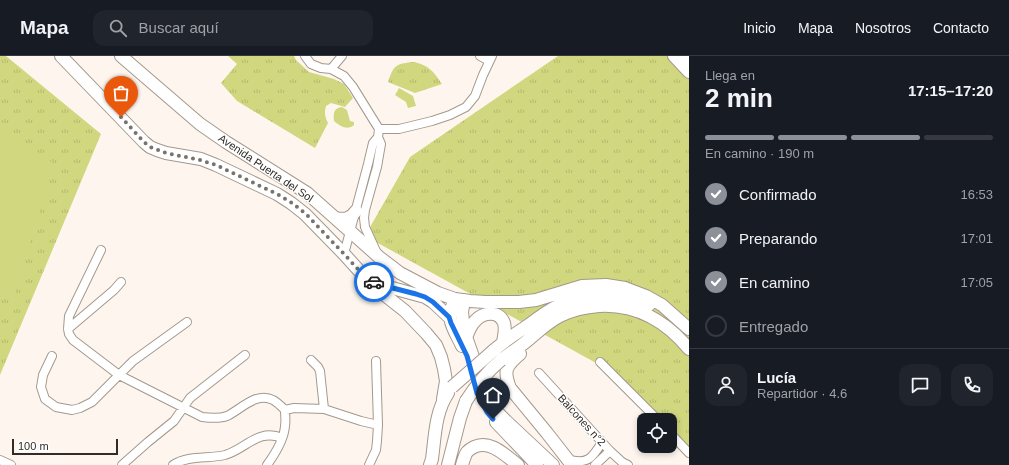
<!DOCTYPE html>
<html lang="es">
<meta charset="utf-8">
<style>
:root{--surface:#171b24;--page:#20242c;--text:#f1f3f6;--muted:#9ea1a6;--line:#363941;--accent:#8c9099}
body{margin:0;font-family:Arial,sans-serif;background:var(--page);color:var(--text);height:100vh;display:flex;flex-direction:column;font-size:15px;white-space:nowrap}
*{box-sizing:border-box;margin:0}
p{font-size:13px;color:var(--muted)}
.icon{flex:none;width:22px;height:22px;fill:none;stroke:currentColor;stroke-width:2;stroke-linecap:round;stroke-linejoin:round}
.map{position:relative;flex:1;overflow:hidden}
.details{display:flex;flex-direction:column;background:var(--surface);width:320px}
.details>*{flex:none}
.tools{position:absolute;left:637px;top:357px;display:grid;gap:8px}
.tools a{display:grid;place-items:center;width:40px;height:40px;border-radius:8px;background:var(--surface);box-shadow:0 2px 6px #0003;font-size:20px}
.scale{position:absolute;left:12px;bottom:10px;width:106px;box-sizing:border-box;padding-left:4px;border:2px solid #312c27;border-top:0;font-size:11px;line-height:14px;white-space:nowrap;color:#312c27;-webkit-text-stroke:3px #fff;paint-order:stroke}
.pin{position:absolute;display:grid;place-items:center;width:34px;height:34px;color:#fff;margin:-41px -17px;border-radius:50% 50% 50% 0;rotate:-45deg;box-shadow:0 0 4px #0007}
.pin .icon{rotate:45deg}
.courier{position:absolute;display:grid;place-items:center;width:40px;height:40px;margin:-20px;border:3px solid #1a73e8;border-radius:50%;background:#fff;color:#222;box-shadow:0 1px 5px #0007}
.overview em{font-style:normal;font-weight:800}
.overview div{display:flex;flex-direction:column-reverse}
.overview{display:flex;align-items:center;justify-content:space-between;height:68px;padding:0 16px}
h1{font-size:26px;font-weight:800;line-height:30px}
.bar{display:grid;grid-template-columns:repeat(4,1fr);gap:6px 4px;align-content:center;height:48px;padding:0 16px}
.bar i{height:5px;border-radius:3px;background:var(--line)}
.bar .on{background:var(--accent)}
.bar p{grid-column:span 4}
.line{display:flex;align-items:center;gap:10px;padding:0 16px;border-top:1px solid var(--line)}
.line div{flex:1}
.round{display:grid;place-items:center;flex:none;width:42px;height:42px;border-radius:12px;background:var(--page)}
ol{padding:0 16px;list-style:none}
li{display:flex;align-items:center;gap:12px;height:44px}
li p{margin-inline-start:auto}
li .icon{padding:4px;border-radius:50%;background:var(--accent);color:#fff;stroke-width:4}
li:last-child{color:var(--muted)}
li i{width:22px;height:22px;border:2px solid var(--line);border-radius:50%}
header{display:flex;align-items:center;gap:24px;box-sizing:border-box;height:56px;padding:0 20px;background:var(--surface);border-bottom:1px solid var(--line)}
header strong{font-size:19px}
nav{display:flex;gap:22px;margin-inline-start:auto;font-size:14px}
.search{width:280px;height:36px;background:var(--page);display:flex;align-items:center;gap:10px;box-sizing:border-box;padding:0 14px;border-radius:12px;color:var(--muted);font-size:15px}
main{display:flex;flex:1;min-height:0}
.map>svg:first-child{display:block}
</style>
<header>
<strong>Mapa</strong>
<div class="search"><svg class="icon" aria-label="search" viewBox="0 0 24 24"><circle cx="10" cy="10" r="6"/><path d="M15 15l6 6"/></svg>Buscar aquí</div>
<nav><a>Inicio</a><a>Mapa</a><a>Nosotros</a><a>Contacto</a></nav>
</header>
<main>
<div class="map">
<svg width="689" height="409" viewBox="0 0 689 409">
<defs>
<pattern id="grass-tufts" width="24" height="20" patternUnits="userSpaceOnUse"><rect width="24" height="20" fill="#d0d77e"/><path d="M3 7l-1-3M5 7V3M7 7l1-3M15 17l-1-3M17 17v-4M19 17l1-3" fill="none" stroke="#b3b96d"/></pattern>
</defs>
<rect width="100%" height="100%" fill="#fef6ee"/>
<path fill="url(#grass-tufts)" d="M0,0H6L101,78L0,319Z
M228,0H294L296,4L309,16L334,23L344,28L353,42L345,51L331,47L326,50C324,57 325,61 328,67L315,92L237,45L221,27L237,8Z
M558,0H689V391L670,372V364H662L616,318L365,180L410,101Z
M413,6C429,9 434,16 442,28L415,37L388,26C394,9 395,8 413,6Z"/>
<path fill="#d0d77e" d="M399,32L413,40L416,50L408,52L406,46L395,39Z
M342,51L347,54L350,65L354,66V69C347,75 340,70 334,65C333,57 334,52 342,51Z
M0,68L54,108L15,238L0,234Z"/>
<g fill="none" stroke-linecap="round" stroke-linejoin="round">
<g stroke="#a4988c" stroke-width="10">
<path id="street" d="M305,0L311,8L321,12L331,13L344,20L353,31L379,73L378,81L373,87L368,108L344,198
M480,0L489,5
M331,13L342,0
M379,73H399L432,65L450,59L466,51L475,40L483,19L492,0
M101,194L69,260L68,273L69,278L73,284L119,319L202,361C210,362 219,363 227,360C240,354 257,335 273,344C277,346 281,350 285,354
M376,195L365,171L364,162L365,154L377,111L381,88L378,81
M68,273L114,234L121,226
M52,300L43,319L41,331L45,343L56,351L72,354L80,352L92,346L133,305L187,266
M311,304L318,311L320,315L324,353
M600,306L658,364
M539,317L610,395L622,406L628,409
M285,354L294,352L324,353L361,365L378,369
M670,377L689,397
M567,403C587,409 592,403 602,386
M0,404L11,409
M122,409L148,386L174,365L190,342L245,299
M173,409C188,399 208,403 225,399C246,393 258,372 282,382
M267,409C275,398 284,384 285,370C286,365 285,359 285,354
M369,409L376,394L377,385L378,369L376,305
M595,409L610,395"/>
</g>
<g stroke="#a4988c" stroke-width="14">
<path id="secondary" d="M61,0L144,86L150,91L157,94L166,97L201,103L216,109L277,138L291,147L305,158L344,198L372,229L405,255L426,277L436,289L441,301L444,313L446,325L443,343
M121,0L200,68L226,86L307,137L379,201L400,217L438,237L455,243L470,245L485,246H519L536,244L582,230L606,229L625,232L646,240L662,249L689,273
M674,0L689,16
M686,0L689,3
M336,162C345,164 350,163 356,155
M372,225L385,230L425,241L433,246L449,261
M455,243C445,264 453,271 462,290
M464,244L462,256L464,275L486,338L494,353L506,365L553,409
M466,282C468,276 470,270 475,265C483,256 499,254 504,267C506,273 504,280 503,286
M493,295C504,285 517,277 530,268C539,261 549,254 559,249C587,234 620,240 649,249
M520,298C506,310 503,314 510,332L547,377L572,409
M501,304C510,297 520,291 528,284C539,275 548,266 560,260C572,254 585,251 599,250C636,248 665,264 689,293
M496,366L537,409
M430,409L432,403C435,381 435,356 448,337
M448,409L460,362L466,345
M462,409C463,406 464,402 465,400C466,396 470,393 474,391C490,383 506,400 518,409"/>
</g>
<use href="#street" stroke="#fff" stroke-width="8"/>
<use href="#secondary" stroke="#fff" stroke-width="12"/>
<g stroke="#a4988c" stroke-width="14" stroke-linecap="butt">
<path id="secondary-bridge" d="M452,331L493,295
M466,345C476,329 487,316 501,304"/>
</g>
<use href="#secondary-bridge" stroke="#fff" stroke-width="12"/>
</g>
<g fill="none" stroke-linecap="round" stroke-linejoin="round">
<path stroke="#79736d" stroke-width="4" stroke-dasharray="0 7.2" d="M121,61L144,86L150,91L166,97L200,104L216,109L277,138L292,147L306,158L344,198L367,223L374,226"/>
<path stroke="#1a73e8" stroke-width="5" d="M374,226L385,230L416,238L425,241L433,246L449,261L451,267L467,300L477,337L487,356L493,363"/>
</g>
<g text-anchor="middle" stroke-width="3" stroke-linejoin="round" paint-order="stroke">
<g font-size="11" fill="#312c27" stroke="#fff">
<text transform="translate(266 112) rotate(34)" y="4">Avenida Puerta del Sol</text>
<text transform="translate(582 364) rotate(48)" y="4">Balcones n°2</text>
</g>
</g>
</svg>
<div class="tools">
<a><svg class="icon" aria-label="locate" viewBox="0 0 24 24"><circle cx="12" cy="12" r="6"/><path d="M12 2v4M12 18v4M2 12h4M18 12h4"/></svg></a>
</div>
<div class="scale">100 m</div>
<div class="pin" style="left:121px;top:61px;background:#ea580c"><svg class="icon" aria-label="bag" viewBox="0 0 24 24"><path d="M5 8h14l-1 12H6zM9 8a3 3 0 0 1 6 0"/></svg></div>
<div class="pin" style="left:493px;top:363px;background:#1f2937"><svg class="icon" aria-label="home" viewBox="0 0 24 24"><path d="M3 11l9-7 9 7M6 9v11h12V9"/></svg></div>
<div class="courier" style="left:374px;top:226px"><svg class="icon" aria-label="car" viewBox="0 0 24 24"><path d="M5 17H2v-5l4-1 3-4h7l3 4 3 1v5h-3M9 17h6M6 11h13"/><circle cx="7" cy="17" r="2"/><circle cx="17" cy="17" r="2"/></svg></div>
</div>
<section class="details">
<div class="overview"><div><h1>2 min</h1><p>Llega en</p></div><em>17:15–17:20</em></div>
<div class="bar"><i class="on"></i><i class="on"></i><i class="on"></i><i></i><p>En camino · 190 m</p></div>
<ol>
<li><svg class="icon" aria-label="check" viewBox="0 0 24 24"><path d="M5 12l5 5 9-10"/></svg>Confirmado<p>16:53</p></li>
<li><svg class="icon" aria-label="check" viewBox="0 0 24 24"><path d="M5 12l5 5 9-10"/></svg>Preparando<p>17:01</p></li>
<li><svg class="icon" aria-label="check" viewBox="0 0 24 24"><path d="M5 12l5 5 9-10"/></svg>En camino<p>17:05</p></li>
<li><i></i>Entregado</li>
</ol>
<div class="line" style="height:72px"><a class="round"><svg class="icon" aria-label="person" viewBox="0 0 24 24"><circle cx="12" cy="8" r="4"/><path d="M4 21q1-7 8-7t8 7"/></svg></a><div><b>Lucía</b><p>Repartidor · 4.6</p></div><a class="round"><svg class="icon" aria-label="chat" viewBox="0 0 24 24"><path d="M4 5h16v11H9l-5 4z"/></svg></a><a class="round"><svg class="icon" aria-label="phone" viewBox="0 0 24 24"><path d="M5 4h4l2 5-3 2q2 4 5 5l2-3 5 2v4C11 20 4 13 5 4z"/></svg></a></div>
</section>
</main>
